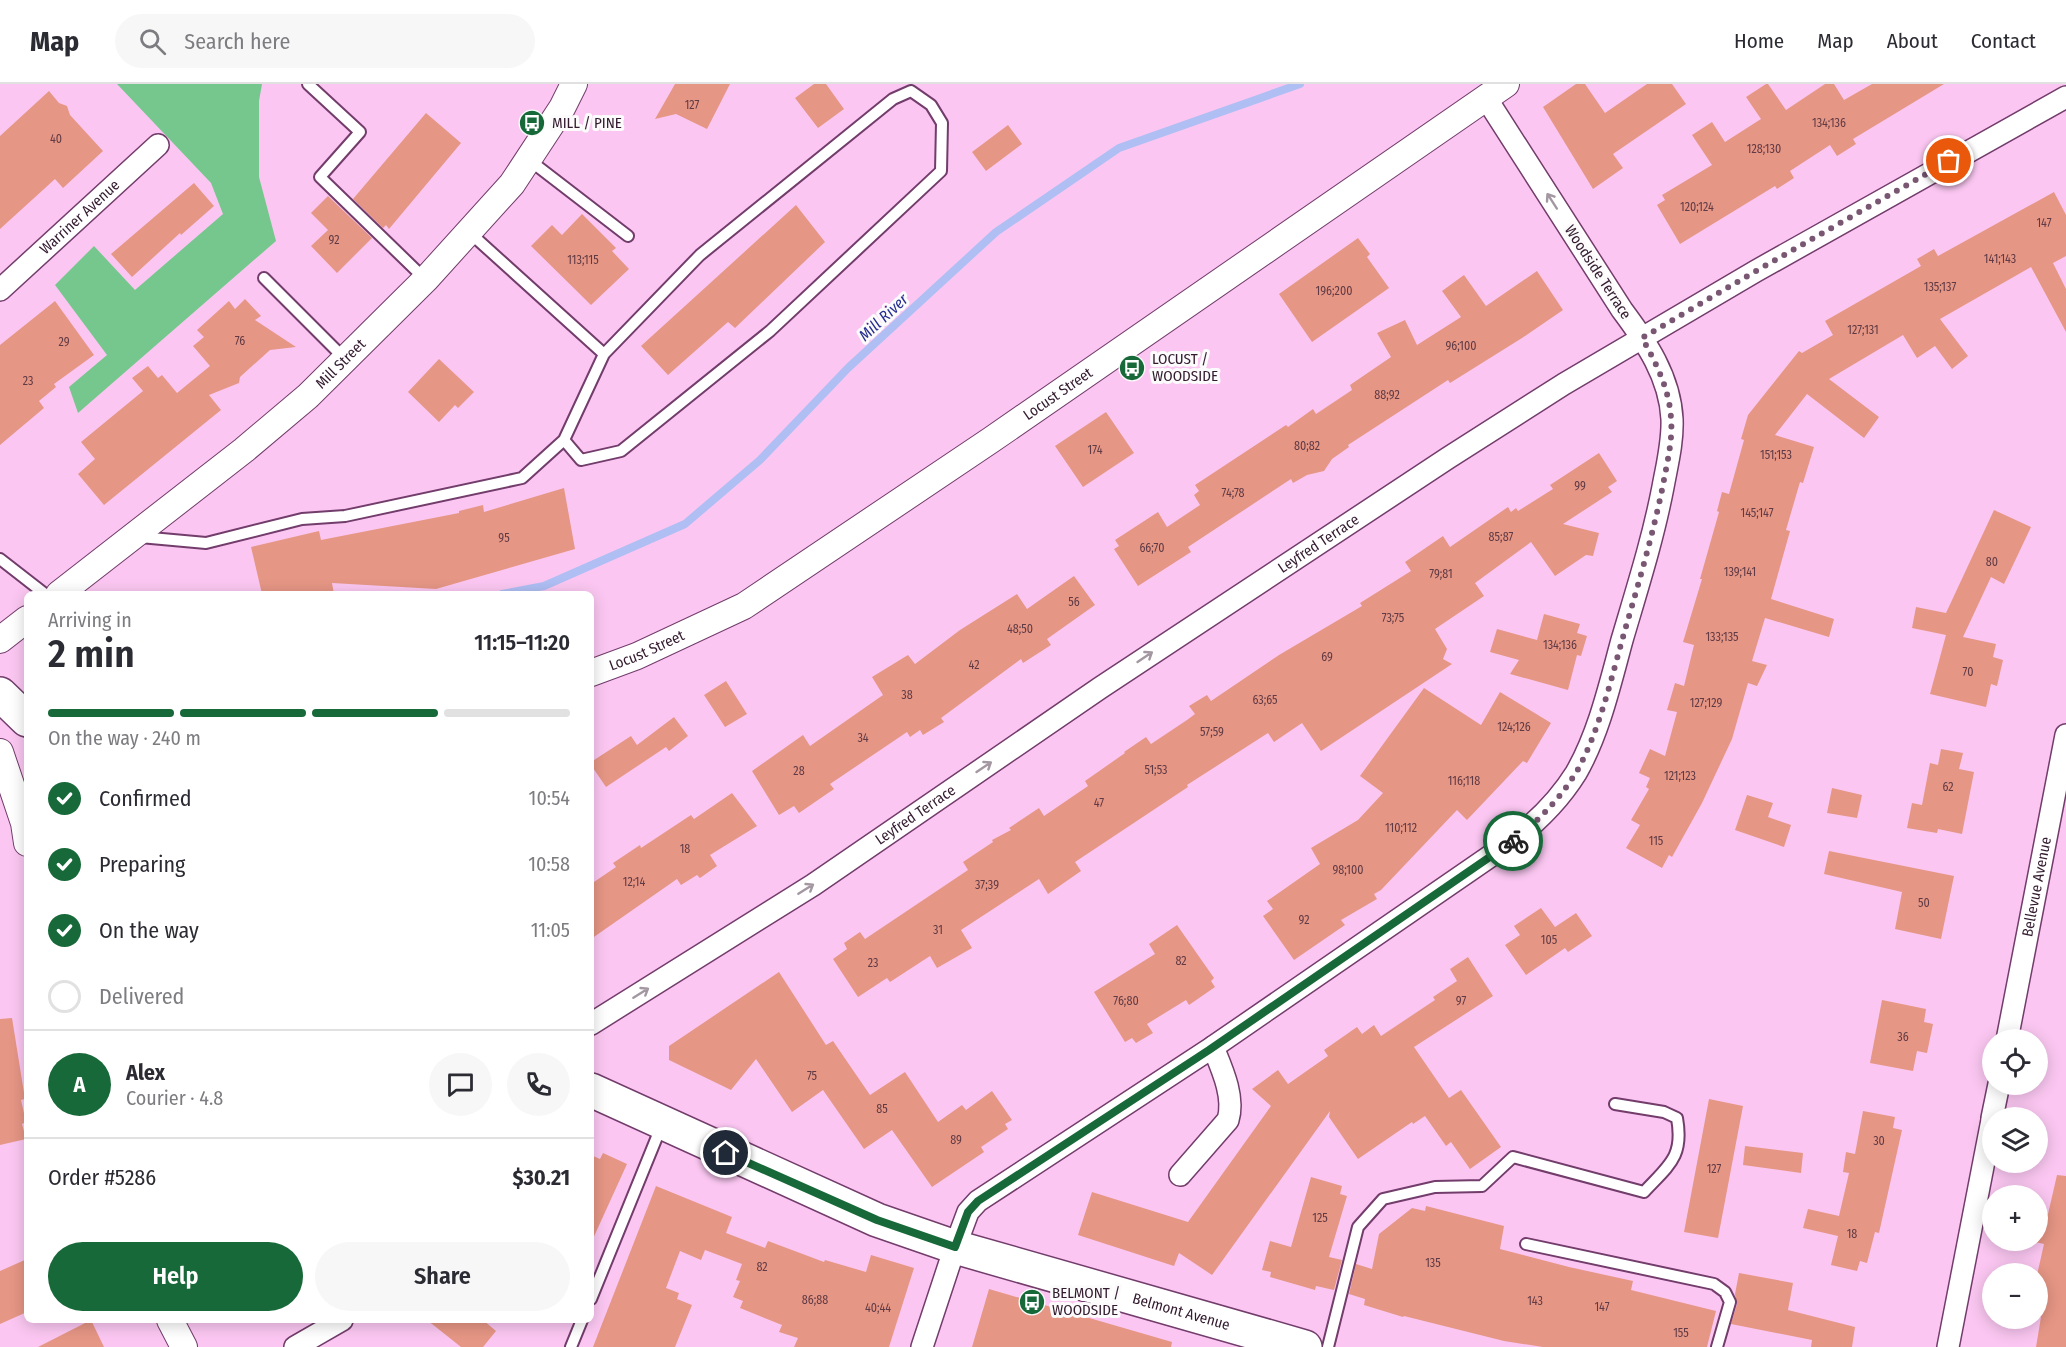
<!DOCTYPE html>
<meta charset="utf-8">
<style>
:root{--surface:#fff;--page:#f7f7f7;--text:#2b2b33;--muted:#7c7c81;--line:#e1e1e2;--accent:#186939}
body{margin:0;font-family:"Fira Sans Condensed",sans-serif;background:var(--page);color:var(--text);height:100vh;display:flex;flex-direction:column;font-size:22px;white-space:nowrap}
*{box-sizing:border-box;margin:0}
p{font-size:20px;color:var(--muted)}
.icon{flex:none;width:33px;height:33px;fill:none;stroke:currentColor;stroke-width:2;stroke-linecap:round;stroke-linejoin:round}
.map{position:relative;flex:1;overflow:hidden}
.panel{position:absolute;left:24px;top:507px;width:570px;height:732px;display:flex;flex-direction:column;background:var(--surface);border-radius:9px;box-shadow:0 3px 15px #0003}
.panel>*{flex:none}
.controls{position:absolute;left:1982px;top:945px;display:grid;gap:12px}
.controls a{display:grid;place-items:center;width:66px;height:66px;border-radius:50%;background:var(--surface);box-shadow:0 3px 15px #0003;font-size:30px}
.pin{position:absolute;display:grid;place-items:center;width:51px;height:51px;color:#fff;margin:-26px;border:3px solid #fff;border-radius:50%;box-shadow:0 2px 6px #0007}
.courier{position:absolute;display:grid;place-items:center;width:60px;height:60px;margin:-30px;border:4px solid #186939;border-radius:50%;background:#fff;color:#222;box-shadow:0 2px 8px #0007}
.overview em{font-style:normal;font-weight:600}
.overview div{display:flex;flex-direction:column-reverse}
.overview{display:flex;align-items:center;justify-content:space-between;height:102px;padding:0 24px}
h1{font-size:39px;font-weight:600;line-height:45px}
.bar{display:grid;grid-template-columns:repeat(4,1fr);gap:9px 6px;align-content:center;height:72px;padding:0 24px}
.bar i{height:8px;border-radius:4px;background:var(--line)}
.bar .on{background:var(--accent)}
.bar p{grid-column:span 4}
.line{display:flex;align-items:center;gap:15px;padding:0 24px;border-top:2px solid var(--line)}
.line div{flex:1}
.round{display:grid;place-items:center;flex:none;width:63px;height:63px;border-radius:32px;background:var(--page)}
ol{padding:0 24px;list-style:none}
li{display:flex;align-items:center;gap:18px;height:66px}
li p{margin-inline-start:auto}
li .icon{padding:6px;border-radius:50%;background:var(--accent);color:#fff;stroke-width:4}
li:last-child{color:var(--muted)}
li i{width:33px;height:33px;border:3px solid var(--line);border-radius:50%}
.cta{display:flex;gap:12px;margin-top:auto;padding:12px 24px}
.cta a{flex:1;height:69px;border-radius:36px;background:var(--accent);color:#fff;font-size:24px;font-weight:600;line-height:69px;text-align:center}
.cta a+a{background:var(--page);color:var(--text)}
header{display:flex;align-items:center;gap:36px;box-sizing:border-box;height:84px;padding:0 30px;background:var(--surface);border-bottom:2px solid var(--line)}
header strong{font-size:28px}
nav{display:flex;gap:33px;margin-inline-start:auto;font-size:21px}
.search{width:420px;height:54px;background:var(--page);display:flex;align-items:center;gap:15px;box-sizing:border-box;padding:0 21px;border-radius:33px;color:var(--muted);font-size:22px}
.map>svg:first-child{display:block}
</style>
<header>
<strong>Map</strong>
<div class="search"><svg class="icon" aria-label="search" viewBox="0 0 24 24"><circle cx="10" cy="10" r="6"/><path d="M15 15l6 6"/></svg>Search here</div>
<nav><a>Home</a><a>Map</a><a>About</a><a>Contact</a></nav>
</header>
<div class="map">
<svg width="2066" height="1263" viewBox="0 0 2066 1263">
<rect width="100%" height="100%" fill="#fbc7f2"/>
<path fill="#76c78e" d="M117,0H262L259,17V93L276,157L78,329L69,303L107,271L55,201L94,162L135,206L223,130L211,99Z"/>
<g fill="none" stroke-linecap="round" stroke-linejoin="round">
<path stroke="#afbef3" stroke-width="8" d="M502,510L544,502L685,440L760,376L848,284L996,148L1119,64L1300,0"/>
</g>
<path fill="#e69685" d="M675,0H730L707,45L676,30L655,35Z
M814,0H826L844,25L818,44L795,14Z
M1576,0H1585L1605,29L1647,0H1672L1686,20L1613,70L1623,84L1593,105L1543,23Z
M1766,0H1768L1786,26L1825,0H1834L1844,16L1872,0H1944L1853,55L1856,60L1837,72L1830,61L1790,87L1794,94L1777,105L1775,102L1680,160L1657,121L1665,116L1662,111L1712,81L1692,51L1712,38L1725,58L1761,35L1746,13Z
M49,7L59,19L67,22L70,31L103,67L63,104L55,95L0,145V52Z
M426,29L461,59L389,145L386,141L383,144L353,115Z
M1008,41L1022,60L986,87L972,68Z
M194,99L214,122L181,151L180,149L132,193L111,170Z
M2054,108L2066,131V172L2053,179L2066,205V248L2031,183L1940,235L1968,272L1952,285L1935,262L1917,274L1903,251L1829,295L1879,333L1864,354L1807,310L1775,351L1814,363L1803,399L1800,398L1786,446L1790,447L1771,515L1834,535L1829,553L1765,534L1752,577L1767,581L1757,602L1748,599L1732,655L1702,719L1672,773L1669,771L1662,784L1626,764L1640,741L1631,736L1649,705L1646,703L1650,694L1639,689L1650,665L1665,672L1677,628L1667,626L1675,599L1684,602L1694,561L1683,558L1702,495H1700L1719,428L1717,427L1722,408L1729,410L1744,356L1741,355L1748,331L1799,267L1802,269L1833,251L1825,237L1921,182L1917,175L1934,165L1938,172Z
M328,112L372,154L337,189L311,162L328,146L311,129Z
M796,121L825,158L735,244L728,238L668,291L641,262Z
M582,130L616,164L612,167L629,185L591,221L531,162L552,141L562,151Z
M1358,154L1370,170L1367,173L1389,204L1312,258L1279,210Z
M1537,187L1563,226L1522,254L1450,299L1448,296L1348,361L1349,363L1332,375L1324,387L1307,391L1293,399L1291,395L1188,463L1191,468L1138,502L1114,465L1119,462L1115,456L1158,428L1167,443L1200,421L1194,411L1199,407L1195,401L1286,341L1288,343L1313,325L1316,330L1352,306L1350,301L1391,273L1377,249L1405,236L1417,261L1461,233L1442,207L1464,191L1486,222Z
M245,215L261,232L255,236L296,263L270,266L240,293L239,299L209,311L221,326L104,421L78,390L95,375L81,358L143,307L132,294L148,282L158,294L162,291L177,309L210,282L193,262L204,253L197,246L229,217L235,225Z
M55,217L94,271L54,300L56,303L39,317L44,324L0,361V261Z
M439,275L474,308L458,324L455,321L439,338L408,308Z
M1106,328L1134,369L1083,403L1055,362Z
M1599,369L1617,397L1608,403L1612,408L1563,440L1599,449L1593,472L1586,471L1555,492L1531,458L1475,499L1484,512L1435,545L1447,565L1443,575L1452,580L1321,667L1302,639L1274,658L1268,649L1187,701L1188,703L1075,778L1081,787L1048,810L1039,795L961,846L972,864L937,884L930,872L890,898L887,894L858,913L833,875L847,865L844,859L860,848L865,855L968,786L963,778L993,758L992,756L1011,746L1009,744L1039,724L1044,732L1088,702L1085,697L1125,669L1124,668L1146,653L1151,660L1187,636L1195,630L1189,622L1207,611L1211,617L1279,571L1362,522L1360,519L1411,487L1405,478L1443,452L1450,463L1508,423L1511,428L1516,424L1518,427L1553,405L1550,401Z
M564,404L575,465L436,505L332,499L334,510H262L251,463L319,447L321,456L459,429V427L483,421L484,428Z
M1994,426L2031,443L2004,500L1991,493L1963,553L1996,560L1993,573L2003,576L1997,602L1991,600L1986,623L1930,610L1946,551L1912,544L1916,523L1946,529Z
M1074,492L1095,521L1047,555L1051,561L1023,579L1021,575L941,634L944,638L923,651L920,646L910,653L907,648L830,700L834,705L799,729L794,722L779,731L752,687L803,651L810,662L883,611L872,593L908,571L915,580L960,546L1017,510L1027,525Z
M1544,530L1580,540L1577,549L1587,552L1581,572L1577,571L1568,606L1510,590L1519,576L1490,568L1497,545L1537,556Z
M726,597L747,630L725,643L704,611Z
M1424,604L1481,641L1500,608L1551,639L1527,679L1523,677L1467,736L1457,726L1381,806L1374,810L1377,815L1341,836L1345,841L1294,876L1263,832L1273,825L1267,817L1320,780L1311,764L1358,736L1383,709L1360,692Z
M674,633L688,652L669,667L666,663L606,703L591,681V678L631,652L637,661Z
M1941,665L1963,669L1959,685L1974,688L1962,750L1938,745L1937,749L1907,744L1912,719L1922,721L1930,679L1938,681Z
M1832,704L1862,711L1857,734L1827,729Z
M732,709L757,742L710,771L717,782L700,794L697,791L681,801L677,795L591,855V800L616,783L613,779L640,761L641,764L691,731L694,735Z
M1747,711L1773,719L1768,733L1791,741L1784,763L1735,746Z
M1829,767L1954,792L1941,855L1895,845L1902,808L1824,790Z
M1541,824L1555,843L1576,829L1592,852L1568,868L1565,864L1526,891L1505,861L1520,851L1514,842Z
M1177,841L1214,894L1211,897L1215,903L1189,921L1186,916L1147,940L1153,949L1136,959L1132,954L1125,958L1094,908L1155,870L1149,860Z
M1468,873L1493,912L1414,963L1449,1014L1461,1006L1501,1063L1470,1085L1451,1058L1446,1062L1425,1032L1413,1040L1412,1038L1358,1075L1329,1033L1330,1027L1212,1191L1179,1169L1174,1182L1078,1151L1092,1108L1188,1138L1271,1022L1252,1005L1278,986L1288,1000L1328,972L1324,966L1357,943L1362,950L1374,941L1381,952L1435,916L1433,913L1457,897L1450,885Z
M779,888L826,961L833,957L870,1011L905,988L938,1038L962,1021L966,1026L992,1007L1012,1036L1005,1040L1008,1045L981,1063L984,1068L932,1103L892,1046L864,1065L823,1006L792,1028L756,975L731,1006L669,976V962Z
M1882,916L1926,925L1924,938L1933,940L1927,969L1917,967L1913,987L1870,979Z
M12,934L25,1015L21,1016L26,1038L22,1040L26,1055L0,1061V935Z
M1709,1015L1743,1022L1718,1154L1684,1148Z
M1863,1027L1895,1033L1893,1044L1902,1046L1879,1149L1875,1148L1867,1179L1860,1177L1857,1187L1831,1181L1838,1152L1803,1144L1808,1125L1839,1132L1849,1089L1843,1088L1846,1068L1855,1070Z
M1745,1062L1803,1069L1801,1089L1743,1081Z
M603,1069L627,1080L591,1159V1071L600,1075Z
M2057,1091L2066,1092V1263H2036L2041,1233L2037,1232V1191L2044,1160L2035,1158L2042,1129L2048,1130Z
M1311,1093L1342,1102L1340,1110L1347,1112L1329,1173L1342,1176L1334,1206L1316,1202L1315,1206L1270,1193L1271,1188L1262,1186L1270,1157L1291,1163Z
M656,1102L732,1133L726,1149L765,1164L768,1157L824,1178L825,1176L866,1188L871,1171L914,1184L889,1263H794L798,1254L779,1248L782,1241L740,1224L743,1217L733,1213L740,1197L736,1196L742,1180L705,1166L701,1176L680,1167L666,1204L679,1209L677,1215L692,1221L675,1263H593Z
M1426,1122L1504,1142L1500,1165L1569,1183L1633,1197L1631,1206L1716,1227L1707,1263H1543L1504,1257L1404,1232L1403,1233L1364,1221L1365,1215L1349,1210L1356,1180L1372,1185L1379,1150L1412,1124L1425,1127Z
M27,1175V1228L0,1240V1187Z
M1739,1189L1793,1199L1788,1226L1855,1243L1852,1263H1811L1812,1256L1731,1240L1737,1220L1735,1210Z
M989,1205L1172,1258L1171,1263H972Z
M91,1236L104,1263H38Z
M427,1236H483L496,1247L483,1263H461Z"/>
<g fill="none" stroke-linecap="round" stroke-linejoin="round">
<g stroke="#723c6b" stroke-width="14">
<path id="service" d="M308,0L360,48L320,93L425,195
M528,75L628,152
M264,194L345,275
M564,356L581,376L621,367L770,247L941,87L942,39L931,21L911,7L893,15L700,171L604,270
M140,453L206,459L302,435L345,432L522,394L564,356L604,270L469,148
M0,475L45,510
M1526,1160L1714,1200L1725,1208L1730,1218L1717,1263
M591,1215L661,1043
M571,1263L582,1236
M1328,1263L1358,1143L1383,1115L1435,1103L1482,1102L1513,1073L1644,1108C1669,1081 1684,1073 1677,1034L1664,1028L1615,1020"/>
</g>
<g stroke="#723c6b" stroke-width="24">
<g id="minor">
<path id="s1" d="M0,206L158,61"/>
<path id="s2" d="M591,940L813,801L1100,604L1448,374L1564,300L1756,187L2066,13"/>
<path id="s3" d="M2007,956L2066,651"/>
<path d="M1992,1034L1999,1000"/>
<path d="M1180,1091L1228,1036C1235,1013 1222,985 1213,963"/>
<path d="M295,1263L342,1236"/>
<path d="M922,1263L955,1163L968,1128L978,1117L1213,963L1508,760C1535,740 1558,718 1576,689C1599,649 1610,600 1622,556C1637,505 1653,455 1663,403C1667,381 1673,358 1672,335C1670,293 1646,258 1622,226L1486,14"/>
<path d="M1948,1263L1992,1036"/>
</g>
</g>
<g stroke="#723c6b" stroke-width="28">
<g id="tertiary">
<path id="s4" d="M59,510L244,366L308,312L426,195L512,100L562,24L574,0"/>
<path d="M0,556L27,535"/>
<path id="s5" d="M591,589L637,572L744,522L991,356L1506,0"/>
<path d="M0,668L24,739L27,759"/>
<path d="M170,1236L184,1263"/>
</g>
</g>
<g stroke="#723c6b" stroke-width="36">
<g id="primary">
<path d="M0,610L27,636"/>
<path id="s6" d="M591,1006L877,1136L955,1163L1305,1263"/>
</g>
</g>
<use href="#service" stroke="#fff" stroke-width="10"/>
<use href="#minor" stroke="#fff" stroke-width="21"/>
<use href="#tertiary" stroke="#fff" stroke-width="26"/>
<use href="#primary" stroke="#fff" stroke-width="33"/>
</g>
<defs><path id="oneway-shaft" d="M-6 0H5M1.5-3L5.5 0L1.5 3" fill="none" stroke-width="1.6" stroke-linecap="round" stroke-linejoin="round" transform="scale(1.5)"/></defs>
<g stroke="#a398a1">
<use href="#oneway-shaft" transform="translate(1552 117) rotate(-123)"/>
<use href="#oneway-shaft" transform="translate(1145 573) rotate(-34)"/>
<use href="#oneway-shaft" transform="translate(984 683) rotate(-34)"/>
<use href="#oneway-shaft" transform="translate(806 805) rotate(-32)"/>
<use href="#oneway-shaft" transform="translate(641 909) rotate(-32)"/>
</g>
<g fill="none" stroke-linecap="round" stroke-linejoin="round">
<path stroke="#795773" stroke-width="6" stroke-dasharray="0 10.8" d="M1513,757C1538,737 1560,715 1577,687C1600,646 1612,591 1625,546C1639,498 1653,450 1663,401C1667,379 1673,356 1671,334C1669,304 1656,279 1642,254L1756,187L1949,77"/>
<path stroke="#186939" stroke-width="8" d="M726,1069L877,1136L955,1163L968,1128L978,1117L1209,966L1513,757"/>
</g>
<defs>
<g id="bus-disc" transform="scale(1.35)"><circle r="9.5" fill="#186939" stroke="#fbfbfb"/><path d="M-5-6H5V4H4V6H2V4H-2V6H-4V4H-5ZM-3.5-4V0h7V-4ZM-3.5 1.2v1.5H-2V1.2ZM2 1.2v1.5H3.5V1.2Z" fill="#fff"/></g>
</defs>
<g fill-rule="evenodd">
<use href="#bus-disc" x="532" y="39"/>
<use href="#bus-disc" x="1132" y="284"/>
<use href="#bus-disc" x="1032" y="1218"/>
</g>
<g text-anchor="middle" stroke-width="6" stroke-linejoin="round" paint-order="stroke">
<g font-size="12" fill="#603a44">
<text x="692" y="25">127</text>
<text x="1829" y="43">134;136</text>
<text x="56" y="59">40</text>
<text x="1764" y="69">128;130</text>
<text x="1697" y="127">120;124</text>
<text x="2044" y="143">147</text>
<text x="334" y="160">92</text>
<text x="2000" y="179">141;143</text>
<text x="583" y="180">113;115</text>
<text x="1940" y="207">135;137</text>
<text x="1334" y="211">196;200</text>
<text x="1863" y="250">127;131</text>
<text x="240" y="261">76</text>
<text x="64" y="262">29</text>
<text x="1461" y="266">96;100</text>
<text x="28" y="301">23</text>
<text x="1387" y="315">88;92</text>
<text x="1307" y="366">80;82</text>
<text x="1095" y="370">174</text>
<text x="1776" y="375">151;153</text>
<text x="1580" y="406">99</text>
<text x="1233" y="413">74;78</text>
<text x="1757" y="433">145;147</text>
<text x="1501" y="457">85;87</text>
<text x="504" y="458">95</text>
<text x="1152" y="468">66;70</text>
<text x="1992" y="482">80</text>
<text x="1740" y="492">139;141</text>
<text x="1441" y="494">79;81</text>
<text x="1074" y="522">56</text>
<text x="1393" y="538">73;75</text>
<text x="1020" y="549">48;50</text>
<text x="1722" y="557">133;135</text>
<text x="1560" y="565">134;136</text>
<text x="1327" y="577">69</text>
<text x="974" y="585">42</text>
<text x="1968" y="592">70</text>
<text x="907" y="615">38</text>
<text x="1265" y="620">63;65</text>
<text x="1706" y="623">127;129</text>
<text x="1514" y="647">124;126</text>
<text x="1212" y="652">57;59</text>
<text x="863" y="658">34</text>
<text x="1156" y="690">51;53</text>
<text x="799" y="691">28</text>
<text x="1680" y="696">121;123</text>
<text x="1464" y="701">116;118</text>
<text x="1948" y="707">62</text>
<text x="1099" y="723">47</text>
<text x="1401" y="748">110;112</text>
<text x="1656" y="761">115</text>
<text x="685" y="769">18</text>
<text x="1348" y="790">98;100</text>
<text x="634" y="802">12;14</text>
<text x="987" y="805">37;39</text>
<text x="1924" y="823">50</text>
<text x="1304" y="840">92</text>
<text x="938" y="850">31</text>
<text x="1549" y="860">105</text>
<text x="1181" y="881">82</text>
<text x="873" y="883">23</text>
<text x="1126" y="921">76;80</text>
<text x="1461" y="921">97</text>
<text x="1903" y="957">36</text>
<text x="812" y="996">75</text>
<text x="882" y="1029">85</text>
<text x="956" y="1060">89</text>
<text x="1879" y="1061">30</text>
<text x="1714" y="1089">127</text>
<text x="1320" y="1138">125</text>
<text x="1852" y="1154">18</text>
<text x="1433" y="1183">135</text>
<text x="762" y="1187">82</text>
<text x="815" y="1220">86;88</text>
<text x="1535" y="1221">143</text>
<text x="1602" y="1227">147</text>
<text x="878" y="1228">40;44</text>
<text x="1681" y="1253">155</text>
</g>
<g font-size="15" fill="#331b2f" stroke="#fbfbfb" text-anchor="start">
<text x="552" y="44">MILL / PINE</text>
<text x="1152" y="280">LOCUST /<tspan x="1152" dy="17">WOODSIDE</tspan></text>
<text x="1052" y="1214">BELMONT /<tspan x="1052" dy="17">WOODSIDE</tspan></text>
</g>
<g font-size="15" fill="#331b2f" stroke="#fbfbfb">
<text dy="5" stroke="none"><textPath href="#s1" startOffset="108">Warriner Avenue</textPath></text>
<text transform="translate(1598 188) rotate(57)" y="5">Woodside Terrace</text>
<text dy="5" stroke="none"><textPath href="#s4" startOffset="364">Mill Street</textPath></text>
<text dy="5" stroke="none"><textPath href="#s5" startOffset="546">Locust Street</textPath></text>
<text dy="5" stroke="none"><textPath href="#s2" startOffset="872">Leyfred Terrace</textPath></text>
<text dy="5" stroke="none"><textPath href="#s5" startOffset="60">Locust Street</textPath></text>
<text dy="5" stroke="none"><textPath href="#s2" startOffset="386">Leyfred Terrace</textPath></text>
<text dy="5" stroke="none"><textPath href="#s3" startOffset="156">Bellevue Avenue</textPath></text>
<text dy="5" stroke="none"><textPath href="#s6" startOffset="632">Belmont Avenue</textPath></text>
</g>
<g font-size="16" font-style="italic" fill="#272e8f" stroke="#fbfbfb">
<text transform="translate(883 233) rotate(-43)" y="6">Mill River</text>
</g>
</g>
</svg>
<div class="controls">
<a><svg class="icon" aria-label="locate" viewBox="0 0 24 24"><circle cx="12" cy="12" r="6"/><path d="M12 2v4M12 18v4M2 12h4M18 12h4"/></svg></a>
<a><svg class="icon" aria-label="layers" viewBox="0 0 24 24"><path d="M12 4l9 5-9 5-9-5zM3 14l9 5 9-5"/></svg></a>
<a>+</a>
<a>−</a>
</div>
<div class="pin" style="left:1949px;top:77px;background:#ea580c"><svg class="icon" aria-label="bag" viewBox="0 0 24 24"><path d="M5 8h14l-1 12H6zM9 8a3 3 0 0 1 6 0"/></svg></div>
<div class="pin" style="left:726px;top:1069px;background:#1f2937"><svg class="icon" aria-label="home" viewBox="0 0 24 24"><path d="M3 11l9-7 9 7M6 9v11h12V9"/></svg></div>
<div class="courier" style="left:1513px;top:757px"><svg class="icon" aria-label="bike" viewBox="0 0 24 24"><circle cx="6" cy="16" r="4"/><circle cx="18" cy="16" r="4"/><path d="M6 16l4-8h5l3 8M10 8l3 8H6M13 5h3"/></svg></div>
<section class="panel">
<div class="overview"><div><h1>2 min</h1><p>Arriving in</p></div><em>11:15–11:20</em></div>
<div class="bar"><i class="on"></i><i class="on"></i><i class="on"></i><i></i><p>On the way · 240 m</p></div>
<ol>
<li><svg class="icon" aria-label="check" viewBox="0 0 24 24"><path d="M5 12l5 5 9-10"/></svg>Confirmed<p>10:54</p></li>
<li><svg class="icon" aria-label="check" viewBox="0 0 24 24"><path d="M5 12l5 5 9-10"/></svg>Preparing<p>10:58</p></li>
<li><svg class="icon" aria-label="check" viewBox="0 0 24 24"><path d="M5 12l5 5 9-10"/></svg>On the way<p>11:05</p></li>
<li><i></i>Delivered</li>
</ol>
<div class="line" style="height:108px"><b class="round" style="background:var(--accent);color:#fff">A</b><div><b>Alex</b><p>Courier · 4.8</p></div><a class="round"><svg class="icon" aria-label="chat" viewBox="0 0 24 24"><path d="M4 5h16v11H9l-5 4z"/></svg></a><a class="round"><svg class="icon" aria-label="phone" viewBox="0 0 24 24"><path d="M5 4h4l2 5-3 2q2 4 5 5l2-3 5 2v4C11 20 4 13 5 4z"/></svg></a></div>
<div class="line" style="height:78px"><div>Order #5286</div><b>$30.21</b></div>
<div class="cta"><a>Help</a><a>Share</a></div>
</section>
</div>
